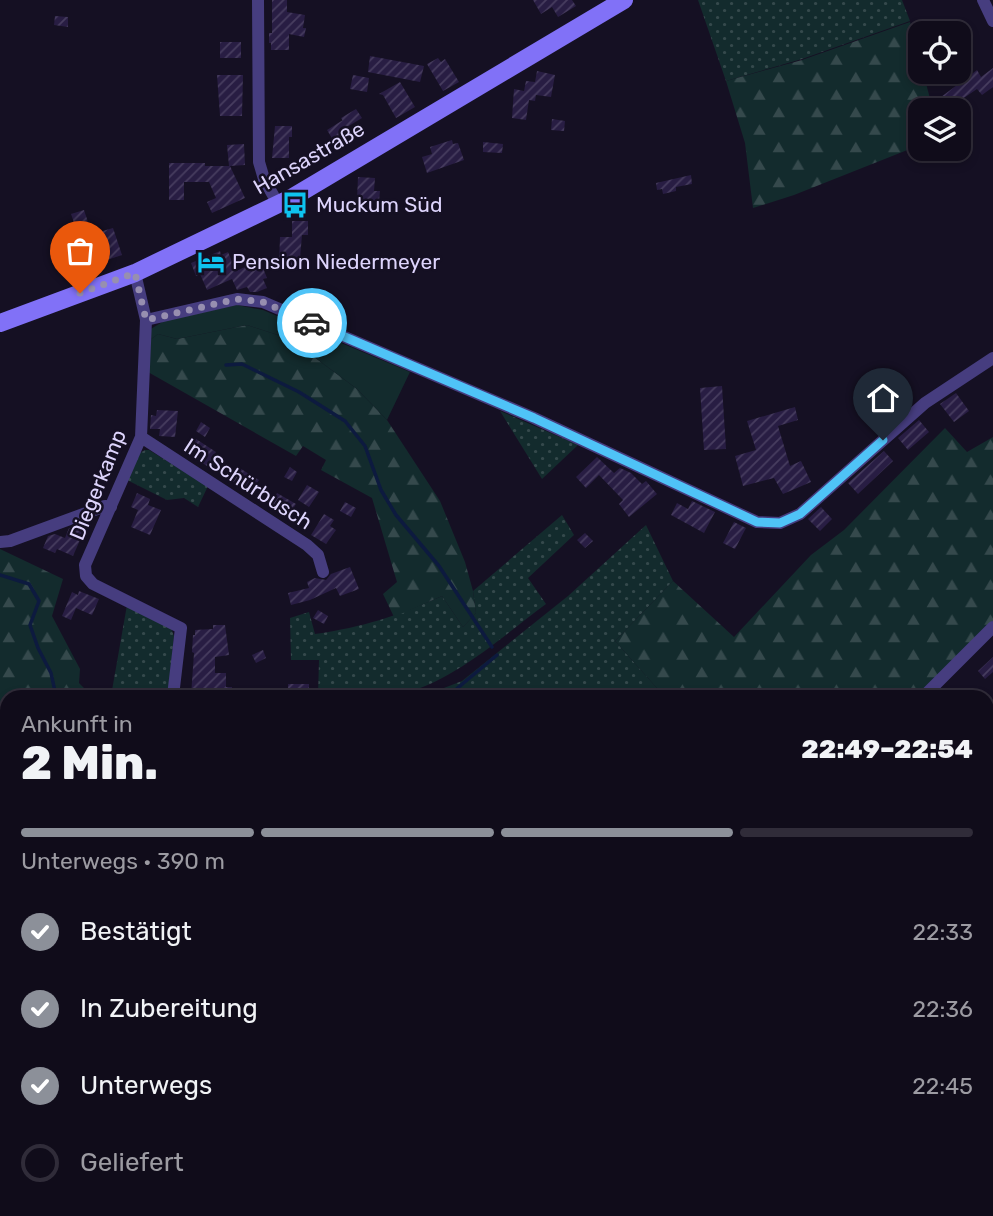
<!DOCTYPE html>
<html lang="de">
<meta charset="utf-8">
<style>
:root{--surface:#100c1a;--page:#191523;--text:#f1f3f6;--muted:#9c9ba2;--line:#302c39;--accent:#8c9099}
body{margin:0;font-family:Rubik,sans-serif;background:var(--page);color:var(--text);height:100vh;display:flex;flex-direction:column;font-size:26px;white-space:nowrap}
*{box-sizing:border-box;margin:0}
p{font-size:23px;color:var(--muted)}
.icon{flex:none;width:38px;height:38px;fill:none;stroke:currentColor;stroke-width:2;stroke-linecap:round;stroke-linejoin:round}
.map{position:relative;flex:1;overflow:hidden}
.details{position:absolute;left:0px;top:690px;width:994px;height:527px;display:flex;flex-direction:column;background:var(--surface);border-radius:21px 21px 0 0;box-shadow:0 4px 10px #0003,0 0 0 2px var(--line)}
.details>*{flex:none}
.tools{position:absolute;left:908px;top:21px;display:grid;gap:14px}
.tools a{display:grid;place-items:center;width:63px;height:63px;border-radius:14px;background:var(--surface);box-shadow:0 4px 10px #0003,0 0 0 2px var(--line);font-size:35px}
.pin{position:absolute;display:grid;place-items:center;width:60px;height:60px;color:#fff;margin:-72px -30px;border-radius:50% 50% 50% 0;rotate:-45deg;box-shadow:0 0 7px #0007}
.pin .icon{rotate:45deg}
.courier{position:absolute;display:grid;place-items:center;width:70px;height:70px;margin:-35px;border:5px solid #4fc3f7;border-radius:50%;background:#fff;color:#222;box-shadow:0 2px 9px #0007}
.head em{font-style:normal;font-weight:800}
.head div{display:flex;flex-direction:column-reverse}
.head{display:flex;align-items:center;justify-content:space-between;height:119px;padding:0 21px}
h1{font-size:46px;font-weight:800;line-height:52px}
.bar{display:grid;grid-template-columns:repeat(4,1fr);gap:10px 7px;align-content:center;height:84px;padding:0 21px}
.bar i{height:9px;border-radius:5px;background:var(--line)}
.bar .on{background:var(--accent)}
.bar p{grid-column:span 4}
ol{padding:0 21px;list-style:none}
li{display:flex;align-items:center;gap:21px;height:77px}
li p{margin-inline-start:auto}
li .icon{padding:7px;border-radius:50%;background:var(--accent);color:#fff;stroke-width:4}
li:last-child{color:var(--muted)}
li i{width:38px;height:38px;border:4px solid var(--line);border-radius:50%}
.map>svg:first-child{display:block}
</style>
<div class="map">
<svg width="993" height="1216" viewBox="0 0 993 1216">
<defs>
<pattern id="grass-dots" width="8" height="8" patternUnits="userSpaceOnUse" patternTransform="scale(1.75)"><rect width="8" height="8" fill="#132b2d"/><path d="M2 2h.1M6 6h.1" fill="none" stroke="#35494c" stroke-width="1.8" stroke-linecap="round"/></pattern>
<pattern id="forest-firs" width="22" height="20" patternUnits="userSpaceOnUse" patternTransform="scale(1.75)"><rect width="22" height="20" fill="#132b2d"/><path d="M5 1l3.5 6h-7zM16 11l3.5 6h-7z" fill="#35494c"/></pattern>
<pattern id="park-tufts" width="24" height="20" patternUnits="userSpaceOnUse" patternTransform="scale(1.75)"><rect width="24" height="20" fill="#132b2d"/><path d="M3 7l-1-3M5 7V3M7 7l1-3M15 17l-1-3M17 17v-4M19 17l1-3" fill="none" stroke="#35494c"/></pattern>
<pattern id="water-rules" width="6" height="5" patternUnits="userSpaceOnUse" patternTransform="scale(1.75)"><rect width="6" height="5" fill="#0d1a3f"/><path d="M0 2.5h6" fill="none" stroke="#303a5c"/></pattern>
<pattern id="building-hatch" width="6" height="6" patternUnits="userSpaceOnUse" patternTransform="scale(1.75)"><rect width="6" height="6" fill="#281d43"/><path d="M-1 1l2-2M0 6l6-6M5 7l2-2" fill="none" stroke="#473d5f"/></pattern>
</defs>
<rect width="100%" height="100%" fill="#151023"/>
<path fill="url(#grass-dots)" d="M698,0H902L910,21L802,59L726,81Z
M500,411L578,445L542,479Z
M145,450H149L208,486L198,507L184,498L167,500L127,480L140,453Z
M562,515L574,535L528,578L546,604C500,638 452,684 394,696C372,701 341,696 318,696L319,660H291L290,618L309,612L315,634C364,627 397,616 442,596L463,627L476,613L473,591Z
M646,525L673,581L615,641L664,696H429L431,693L462,681L568,596Z
M127,605L171,628L174,636L168,696H111Z
M0,715L7,716V876L4,849H0Z
M987,1017L993,1023V1216H583L581,1209H987Z
M246,1209H447L441,1216H238Z"/>
<path fill="url(#forest-firs)" d="M910,22L920,62V72H923L933,110H920V145L794,195L753,208L745,143L726,81L802,60Z
M247,325L290,339L357,389L387,420L440,501L465,562L473,591L476,613L463,627L442,596L394,617L383,594L397,582L372,498L321,470L326,460L303,446L296,456L148,372L150,340L158,334L177,339Z
M945,428L967,452L993,437V621L918,696H664L615,641L673,581L734,637L811,555L844,530Z
M0,549L63,579L52,616L80,669L79,683L92,696H7V716L0,715Z
M0,849H4L7,880V1043L0,1054V1039L4,1030L0,1013V934H2Z
M0,1084L7,1085V1113L0,1125Z"/>
<path fill="url(#park-tufts)" d="M987,860L993,867V1026L987,1020Z"/>
<path fill="#132b2d" d="M237,305L263,310L410,372L387,420L357,389L290,339L247,325L177,339L158,334L150,340L149,330L164,321Z"/>
<path fill="url(#water-rules)" d="M807,1209H846L848,1216H805Z"/>
<g fill="none" stroke-linecap="round" stroke-linejoin="round">
<path stroke="#0d1a3f" stroke-width="3.5" d="M226,365L242,364L299,392L345,421L365,446L381,490L396,515L439,566L492,647
M0,575L29,584L39,601L30,625L38,648L51,673L56,696
M448,696L497,655
M987,1100L993,1105
M103,1216L107,1209"/>
</g>
<path fill="url(#building-hatch)" d="M272,0H287V12L305,15L303,28H306L304,37L289,34V50H271V43H269V33H272Z
M533,0H572L576,6L558,17L552,7L541,14Z
M55,16L68,17V27L54,25Z
M220,42H241V58H220Z
M370,56L424,66L420,82L368,72Z
M438,58L441,62L445,59L459,82L443,91L427,64Z
M993,68V87L982,95L977,89L949,108L941,97L977,70L981,77Z
M537,71L555,75L551,97L536,95L535,101L529,100L526,120L512,118L514,89L524,91L526,81L535,82Z
M217,75H243L242,116H220Z
M353,75L369,78L367,92L350,89Z
M400,82L415,107L396,118L383,95L379,94Z
M356,109L362,118L347,127L341,118Z
M552,119L565,121L564,131L551,130Z
M343,120L355,139L339,150L327,130Z
M275,126H292V137H289V158H272Z
M452,140L453,144L458,143L464,160L427,173L422,157L432,154L430,147Z
M483,142L503,144L502,153L483,152Z
M244,144L245,165L230,166L245,198L212,213L207,202L216,198L209,182H184V200H169V163H205V166H229L227,145Z
M691,175L692,184L676,187V191L663,194L662,189L657,190L656,183Z
M358,177L375,178L374,191H380L379,201L357,199Z
M84,210L92,234L113,228L122,255L98,263L97,258L83,263L77,244L81,243L71,214Z
M292,221H308V235H302L299,270L284,269V264H279L280,237H292Z
M220,251L221,255L228,252L236,271L254,263L258,270L263,268L267,278L263,279L267,288L257,292H250L247,287L237,290L232,279L207,290L200,274L196,276L191,263Z
M722,386L726,449L704,450L700,388Z
M956,393L969,411L954,422L940,404Z
M795,407L798,420L778,426L790,466L801,461L811,482L783,494L774,478L743,486L735,456L756,450L747,421Z
M157,410L178,411L175,437L159,436L160,429H150L151,415L156,416Z
M919,420L929,432L908,450L898,438Z
M201,422L210,428L205,437L196,431Z
M196,439L216,452L207,466L187,453Z
M884,451L893,461L858,494L848,483Z
M597,457L614,473L620,468L631,473L642,484L646,481L657,494L629,517L619,504L623,500L599,475L586,488L576,477Z
M238,467L259,480L251,493L230,480Z
M290,467L297,472L292,481L284,477Z
M307,485L319,492L309,507L298,500Z
M137,493L150,499L148,505L161,510L150,535L131,527L138,510L131,507Z
M277,493L296,504L287,518L269,507Z
M692,501L715,512L704,533L671,515L677,503L688,509Z
M345,502L356,508L351,517L340,511Z
M821,507L832,519L820,531L808,519Z
M324,514L334,520L330,526L336,530L326,544L311,535Z
M734,522L746,528L735,549L723,543Z
M74,527L84,531L73,556L57,549L55,553L43,548L48,536L55,534L65,538L69,528Z
M585,533L593,541L585,548L577,540Z
M350,567L359,589L340,596L336,588L310,600L291,605L288,593L309,588L307,582L315,578L326,580L331,574Z
M79,591L99,599L92,615L76,608L71,620L62,616L72,592L78,595Z
M318,610L328,616L324,624L313,618Z
M213,625H225L229,655L215,657V673H226V687H232V696H191L194,653L192,652L193,635H195V630L213,629Z
M263,650L266,658L256,663L252,655Z
M993,657V672L985,679L978,671Z
M288,684H309V696H288Z"/>
<g fill="none" stroke-linecap="round" stroke-linejoin="round">
<path stroke="#463d7f" stroke-width="12" d="M258,0L259,162L264,179L278,204
M983,0L993,21
M135,273L146,320L141,437L85,565L86,576L93,584L181,628L173,696
M146,320L237,299L263,302L534,418L757,522L780,523L800,514L925,403L993,358
M141,437L307,545L318,555L323,572
M0,542L10,541L105,506L111,507
M924,696L993,627
M987,852L993,846
M0,938L7,961
M0,1064L7,1063
M184,1209L191,1216"/>
<path stroke="#8171f7" stroke-width="18" d="M0,323L135,273L293,197L624,0"/>
</g>
<g fill="none" stroke-linecap="round" stroke-linejoin="round">
<path stroke="#978fb0" stroke-width="7" stroke-dasharray="0 12.6" d="M80,293L135,273L146,320L237,299L263,302L312,323"/>
<path stroke="#4fc3f7" stroke-width="9" d="M312,323L534,418L757,522L780,523L800,514L883,440"/>
</g>
<defs>
<g id="bus-bare" transform="scale(2.1)"><path d="M-5-6H5V4H4V6H2V4H-2V6H-4V4H-5ZM-3.5-4V0h7V-4ZM-3.5 1.2v1.5H-2V1.2ZM2 1.2v1.5H3.5V1.2Z" fill="#0ec3ef" stroke="#151023" stroke-width="2.5" paint-order="stroke"/></g>
<g id="hotel-bare" transform="scale(2.1)"><path d="M-6-4.5h1.5V1H6V5H4.5V3h-9V5H-6ZM-4 0a1.8 1.8 0 1 1 3.6 0ZM.5 0V-2.5h3Q6-2.5 6 0Z" fill="#0ec3ef" stroke="#151023" stroke-width="2.5" paint-order="stroke"/></g>
</defs>
<g fill-rule="evenodd">
<use href="#bus-bare" x="295" y="205"/>
<use href="#hotel-bare" x="211" y="262"/>
</g>
<g text-anchor="middle" stroke-width="5" stroke-linejoin="round" paint-order="stroke">
<g font-size="21" fill="#ddd4fc" stroke="#151023">
<text transform="translate(309 158) rotate(-30)" y="7">Hansastraße</text>
<text transform="translate(248 484) rotate(33)" y="7">Im Schürbusch</text>
<text transform="translate(98 485) rotate(-68)" y="7">Diegerkamp</text>
</g>
<g font-size="21" fill="#ddd4fc" stroke="#151023" text-anchor="start">
<text x="316" y="212">Muckum Süd</text>
<text x="232" y="269">Pension Niedermeyer</text>
</g>
</g>
</svg>
<div class="tools">
<a><svg class="icon" aria-label="locate" viewBox="0 0 24 24"><circle cx="12" cy="12" r="6"/><path d="M12 2v4M12 18v4M2 12h4M18 12h4"/></svg></a>
<a><svg class="icon" aria-label="layers" viewBox="0 0 24 24"><path d="M12 4l9 5-9 5-9-5zM3 14l9 5 9-5"/></svg></a>
</div>
<div class="pin" style="left:80px;top:293px;background:#ea580c"><svg class="icon" aria-label="bag" viewBox="0 0 24 24"><path d="M5 8h14l-1 12H6zM9 8a3 3 0 0 1 6 0"/></svg></div>
<div class="pin" style="left:883px;top:440px;background:#1f2937"><svg class="icon" aria-label="home" viewBox="0 0 24 24"><path d="M3 11l9-7 9 7M6 9v11h12V9"/></svg></div>
<div class="courier" style="left:312px;top:323px"><svg class="icon" aria-label="car" viewBox="0 0 24 24"><path d="M5 17H2v-5l4-1 3-4h7l3 4 3 1v5h-3M9 17h6M6 11h13"/><circle cx="7" cy="17" r="2"/><circle cx="17" cy="17" r="2"/></svg></div>
<section class="details">
<div class="head"><div><h1>2 Min.</h1><p>Ankunft in</p></div><em>22:49–22:54</em></div>
<div class="bar"><i class="on"></i><i class="on"></i><i class="on"></i><i></i><p>Unterwegs · 390 m</p></div>
<ol>
<li><svg class="icon" aria-label="check" viewBox="0 0 24 24"><path d="M5 12l5 5 9-10"/></svg>Bestätigt<p>22:33</p></li>
<li><svg class="icon" aria-label="check" viewBox="0 0 24 24"><path d="M5 12l5 5 9-10"/></svg>In Zubereitung<p>22:36</p></li>
<li><svg class="icon" aria-label="check" viewBox="0 0 24 24"><path d="M5 12l5 5 9-10"/></svg>Unterwegs<p>22:45</p></li>
<li><i></i>Geliefert</li>
</ol>
</section>
</div>
